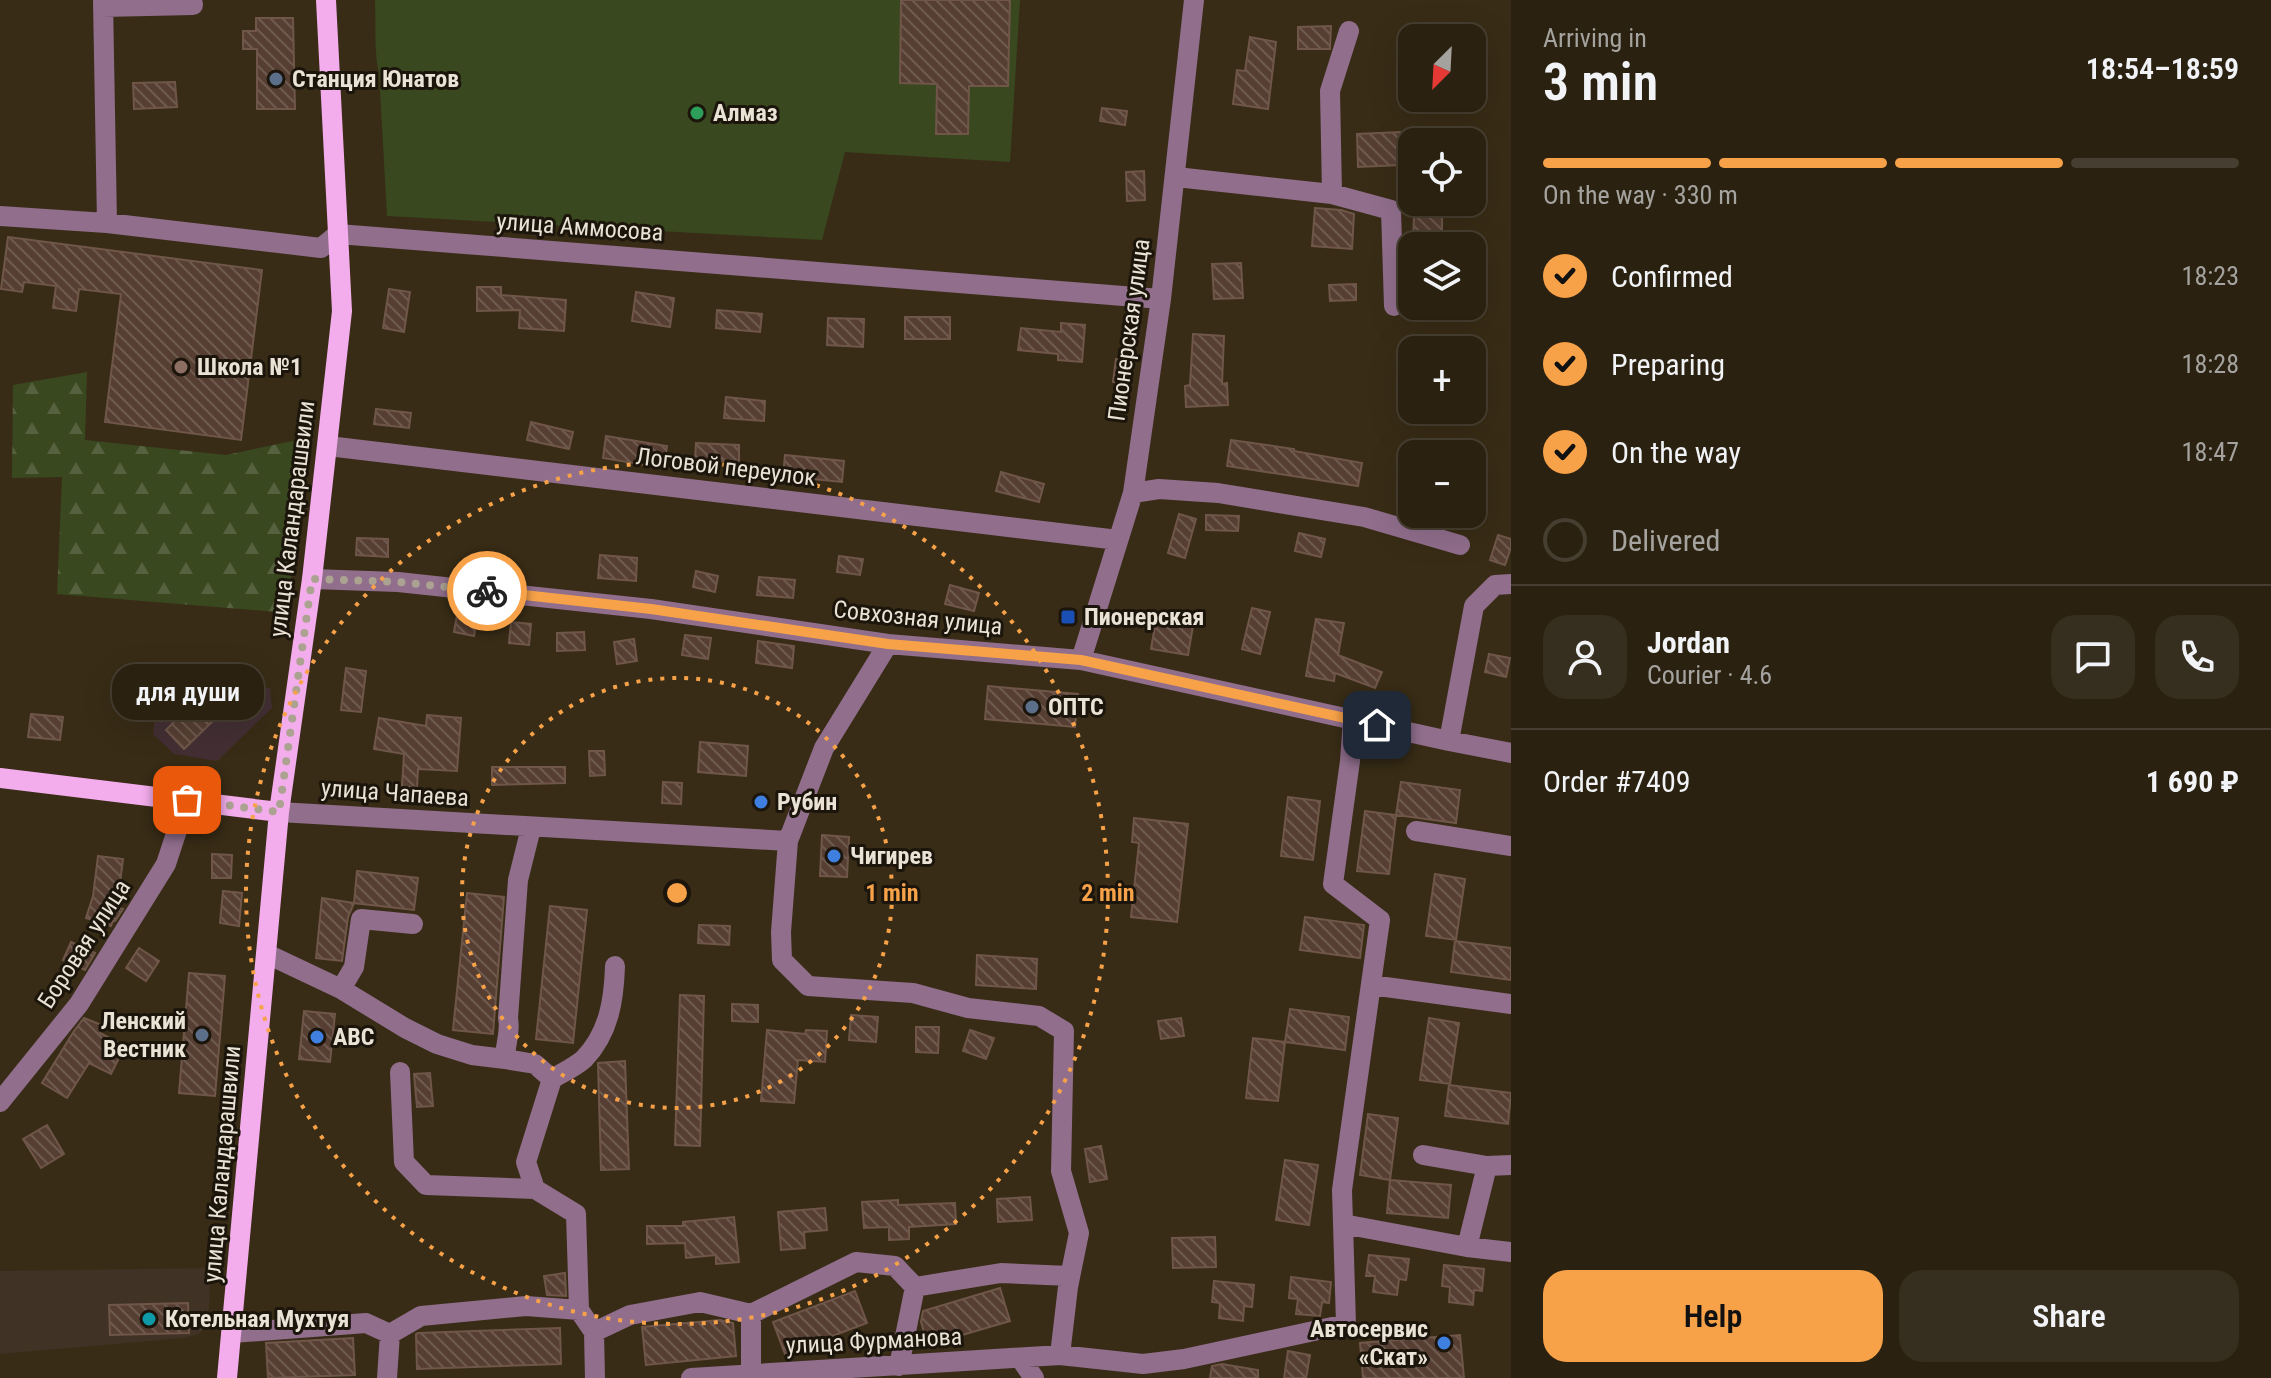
<!DOCTYPE html>
<meta charset="utf-8">
<style>
:root{--surface:#2a2110;--page:#362e1e;--text:#f1f3f6;--muted:#a5a39f;--line:#463e30;--accent:#f7a248}
body{margin:0;font-family:"Roboto Condensed",sans-serif;background:var(--page);color:var(--text);height:100vh;display:flex;flex-direction:column;font-size:30px;white-space:nowrap}
*{box-sizing:border-box;margin:0}
p{font-size:26px;color:var(--muted)}
.icon{flex:none;width:44px;height:44px;fill:none;stroke:currentColor;stroke-width:2;stroke-linecap:round;stroke-linejoin:round}
.map{position:relative;flex:1;overflow:hidden}
.sheet{display:flex;flex-direction:column;background:var(--surface);width:760px}
.sheet>*{flex:none}
.needle{width:52px;rotate:204deg}
.tools{position:absolute;left:1398px;top:24px;display:grid;gap:16px}
.tools a{display:grid;place-items:center;width:88px;height:88px;border-radius:16px;background:var(--surface);box-shadow:0 8px 32px #0002,0 0 0 2px var(--line);font-size:40px}
.pin{position:absolute;display:grid;place-items:center;width:68px;height:68px;color:#fff;margin:-34px;border-radius:16px;box-shadow:0 4px 12px #0006}
.courier{position:absolute;display:grid;place-items:center;width:80px;height:80px;margin:-40px;border:6px solid #f7a248;border-radius:50%;background:#fff;color:#222;box-shadow:0 2px 10px #0007}
.bubble{position:absolute;height:56px;border-radius:24px;background:var(--surface);box-shadow:0 8px 32px #0002,0 0 0 2px var(--line);font-size:26px;font-weight:600;line-height:56px;text-align:center}
.overview em{font-style:normal;font-weight:600}
.overview div{display:flex;flex-direction:column-reverse}
.overview{display:flex;align-items:center;justify-content:space-between;height:136px;padding:0 32px}
h1{font-size:52px;font-weight:600;line-height:60px}
.bar{display:grid;grid-template-columns:repeat(4,1fr);gap:12px 8px;align-content:center;height:96px;padding:0 32px}
.bar i{height:10px;border-radius:6px;background:var(--line)}
.bar .selected{background:var(--accent)}
.bar p{grid-column:span 4}
.line{display:flex;align-items:center;gap:20px;padding:0 32px;border-top:2px solid var(--line)}
.line div{flex:1}
.round{display:grid;place-items:center;flex:none;width:84px;height:84px;border-radius:24px;background:var(--page)}
ol{padding:0 32px;list-style:none}
li{display:flex;align-items:center;gap:24px;height:88px}
li p{margin-inline-start:auto}
li .icon{padding:8px;border-radius:50%;background:var(--accent);color:#111;stroke-width:4}
li:last-child{color:var(--muted)}
li i{width:44px;height:44px;border:4px solid var(--line);border-radius:50%}
.button{display:flex;gap:16px;margin-top:auto;padding:16px 32px}
.button a{flex:1;height:92px;border-radius:24px;background:var(--accent);color:#111;font-size:32px;font-weight:600;line-height:92px;text-align:center}
.button a+a{background:var(--page);color:var(--text)}
main{display:flex;flex:1;min-height:0}
.map>svg:first-child{display:block}
</style>
<main>
<div class="map">
<svg width="1511" height="1378" viewBox="0 0 1511 1378">
<defs>
<pattern id="forest-firs" width="22" height="20" patternUnits="userSpaceOnUse" patternTransform="scale(2)"><rect width="22" height="20" fill="#39481f"/><path d="M5 1l3.5 6h-7zM16 11l3.5 6h-7z" fill="#56623f"/></pattern>
<pattern id="building-back-hatch" width="6" height="6" patternUnits="userSpaceOnUse" patternTransform="scale(2)"><rect width="6" height="6" fill="#563e32"/><path d="M-1 5l2 2M0 0l6 6M5-1l2 2" fill="none" stroke="#6e5a4f"/></pattern>
</defs>
<rect width="100%" height="100%" fill="#382c16"/>
<path fill="#432f33" d="M160,672L229,678L236,686L270,688L272,708L217,761L174,754L153,734Z"/>
<path fill="#403325" d="M211,1268L208,1324L199,1334L184,1338L0,1354V1271Z"/>
<path fill="#39481f" d="M375,0H1020L1010,162L845,152L822,240L387,216L379,72C374,54 376,21 375,0Z"/>
<path fill="url(#forest-firs)" d="M87,372L85,440L226,455L307,438L295,567L278,612L57,594L62,477L12,478L13,385Z"/>
<path fill="url(#building-back-hatch)" stroke="#6f5649" stroke-width="2" d="M901,0H1010L1008,86H969L968,134H936L937,84L900,83Z
M256,18H293L295,109H257V49H243V31H256Z
M1331,26L1330,49H1298V27Z
M1250,37L1276,42L1268,109L1233,104L1237,70L1245,71Z
M175,82L177,107L134,109L133,83Z
M1102,108L1127,111L1125,125L1100,121Z
M1400,132L1401,165L1358,167L1357,134Z
M1144,171L1145,200L1127,201L1126,172Z
M1315,208L1341,210L1354,214L1352,249L1312,246Z
M1414,216H1442V239H1413Z
M8,237L262,270L241,440L105,422L121,294L79,289L76,311L53,308L56,286L24,282L22,292L1,289Z
M1241,263L1243,298L1214,299L1212,264Z
M1356,284V300L1330,301L1329,285Z
M477,287H501V295L566,300L564,331L519,328L520,310L477,311Z
M389,289L410,292L404,332L383,328Z
M636,292L674,298L670,327L632,321Z
M717,310L762,314L760,332L716,328Z
M905,317H950V339H905Z
M828,318L864,319L863,347L827,345Z
M1061,323L1085,325L1082,362L1058,360V354L1018,350L1021,328L1061,332Z
M1193,334L1224,336L1222,384L1227,383L1228,405L1186,407L1185,386L1190,385Z
M1116,359L1130,361L1127,384L1113,382Z
M726,397L765,401L764,421L724,418Z
M376,409L411,413L409,428L374,424Z
M531,422L573,432L569,449L527,440Z
M606,436L667,446L664,468L603,458Z
M1231,440L1294,449V451L1362,463L1358,486L1227,466Z
M696,443L739,445V462L695,460Z
M785,455L844,461L842,482L783,476Z
M1001,472L1044,484L1039,502L996,491Z
M1179,514L1196,519L1185,558L1168,553Z
M1206,515L1239,516L1238,531L1206,530Z
M1299,533L1325,539L1321,557L1295,551Z
M1498,535L1511,539V547L1505,565L1490,560Z
M357,538L388,539V557L356,555Z
M600,555L637,558L636,581L598,578Z
M839,556L863,559L860,575L837,572Z
M696,571L718,576L715,592L693,587Z
M759,577L795,580L793,598L757,595Z
M950,585L979,593L974,611L945,604Z
M1252,608L1270,612L1260,654L1242,649Z
M457,615L477,619L474,636L454,632Z
M1316,619L1344,623L1338,655L1382,672L1375,688L1335,673L1334,681L1306,676Z
M1156,620L1193,626L1188,655L1151,649Z
M511,622L531,624L529,645L509,643Z
M584,632L585,650L557,651V633Z
M685,635L711,638L708,659L682,655Z
M634,639L637,661L617,664L614,642Z
M758,641L794,646L792,668L756,663Z
M1489,654L1510,658L1506,677L1485,672Z
M346,668L366,671L361,712L341,710Z
M988,686L1078,694L1075,727L985,719Z
M196,699L215,719L184,749L166,730Z
M31,714L63,717L60,740L28,737Z
M427,715L461,718L457,771L418,769L417,788L402,786L404,754L374,749L379,718L426,726Z
M700,742L748,746L746,776L698,772Z
M589,751H604L605,775L590,776Z
M492,767H565V783L492,785Z
M663,782L682,783L681,804L662,803Z
M1401,782L1460,790L1456,823L1396,815Z
M1288,797L1320,801L1313,860L1281,856Z
M1365,811L1396,815L1389,874L1357,871Z
M1134,818L1188,824L1177,922L1131,917L1139,843L1132,842Z
M822,835L849,837L847,877L820,876Z
M212,854L232,855L231,878H212Z
M98,856L123,859L117,907L123,909L115,921H113L111,926L86,918L93,896Z
M357,871L418,878L414,910L354,903Z
M1435,874L1465,879L1456,940L1426,936Z
M223,891L242,893L239,926L220,923Z
M467,893L504,897L493,1034L453,1030Z
M322,898L354,903L348,917L342,961L316,958Z
M550,906L587,910L573,1043L536,1039Z
M1305,917L1364,925L1360,958L1300,950Z
M699,925L730,926L729,945L698,943Z
M1455,941L1511,948V980L1451,972Z
M71,942L95,953L85,970L63,960Z
M139,948L159,961L146,981L126,968Z
M977,955L1037,959L1036,989L976,985Z
M189,973L225,976L215,1096L179,1093Z
M680,995L704,996L700,1146L675,1145Z
M732,1004L758,1005V1022L732,1021Z
M1290,1009L1349,1017L1345,1050L1285,1042L1278,1101L1246,1098L1253,1038L1285,1042Z
M304,1011L335,1014L330,1062L299,1059Z
M851,1015L878,1017L876,1042L849,1040Z
M84,1018L104,1026L100,1033L125,1046L111,1074L89,1063L67,1098L42,1083L74,1031Z
M1181,1018L1184,1036L1161,1039L1158,1021Z
M1429,1018L1459,1023L1450,1084L1420,1080Z
M916,1027H939L938,1053L916,1052Z
M767,1030L805,1034L806,1030L827,1031L825,1062L798,1060L794,1103L761,1101Z
M970,1030L994,1038L986,1059L963,1051Z
M625,1061L629,1169L601,1170L598,1063Z
M430,1073L433,1106L417,1107L414,1074Z
M1449,1085L1511,1093L1508,1124L1445,1116Z
M1368,1114L1398,1118L1390,1180L1360,1175Z
M47,1125L64,1154L41,1168L23,1139Z
M1101,1146L1107,1179L1090,1182L1085,1149Z
M1285,1160L1318,1165L1309,1225L1276,1220Z
M1390,1180L1451,1185L1448,1218L1387,1213Z
M1030,1197L1032,1220L998,1222L997,1199Z
M898,1200V1205L955,1203L956,1224L909,1227V1239L889,1240V1227L864,1228L862,1202Z
M825,1208L827,1230L804,1232L805,1248L781,1250L778,1212Z
M734,1217L739,1262L716,1264V1255L686,1258L685,1243L647,1244V1226H683V1222Z
M1215,1237L1216,1267L1173,1268L1172,1238Z
M1369,1255L1409,1259L1406,1280L1399,1279L1397,1295L1373,1292L1375,1276H1366Z
M1444,1265L1484,1269L1482,1291L1474,1290L1473,1305L1449,1302L1450,1287L1442,1286Z
M565,1273L566,1296L547,1295L544,1276Z
M1291,1277L1331,1282L1329,1303L1322,1302L1320,1316L1296,1314L1298,1299L1289,1298Z
M1214,1281L1254,1285L1252,1307L1244,1306L1243,1321L1219,1318L1220,1303L1212,1302Z
M1000,1288L1010,1321L928,1345L921,1322L923,1311Z
M855,1291L867,1323L785,1354L773,1322Z
M188,1303L189,1333L110,1335L109,1305Z
M720,1320L733,1323L736,1356L646,1365L642,1327Z
M560,1328L561,1364L417,1369L416,1334L418,1333Z
M1460,1335L1464,1378H1363L1360,1343Z
M353,1338L355,1375L268,1378L266,1343Z
M1288,1351L1310,1355L1306,1378H1284Z
M1222,1364L1258,1370V1378H1210L1212,1366Z"/>
<g fill="none" stroke-linecap="round" stroke-linejoin="round">
<path stroke="#906e8c" stroke-width="20" d="M103,0L107,223
M103,7L193,5L192,0
M1176,177L1332,194L1391,210L1394,306
M1332,194L1330,91L1349,31
M0,216L107,223L321,248L338,234L1161,299
M328,446L1118,540
M1133,493L1159,489L1218,493L1364,517L1460,545
M312,579L398,582L651,609L888,644L1081,660L1449,741L1511,753
M888,644L824,748L788,841L781,932L782,960L808,986L913,993L968,1008L1039,1016L1064,1031L1061,1171L1079,1233L1068,1287L1060,1355
M1081,660L1133,493L1161,299L1194,0
M1449,741L1474,606L1495,585L1511,584
M279,812L788,841
M531,828L518,880L508,1018C511,1031 505,1045 505,1059L535,1064L552,1079L526,1162L535,1189
M1416,831L1511,846
M267,954L341,989L405,1028L437,1044L472,1055L505,1059
M1371,985L1511,1004
M341,989L354,967L361,919L413,924
M400,1072L404,1162L426,1185L535,1189L576,1214L579,1310
M552,1079C562,1073 575,1067 584,1059C609,1033 614,1000 615,966
M0,1102L79,1004L166,864L187,800
M1423,1155L1487,1166
M1343,1224L1467,1247L1487,1166L1511,1165
M1467,1247L1511,1252
M232,1333L366,1323L390,1334
M1020,1358L1034,1378
M899,1366L915,1287L1001,1273L1070,1276
M387,1378L390,1334L421,1316L526,1306L579,1310L594,1332
M595,1378L594,1332L630,1315L700,1302L751,1314
M691,1378L1060,1355L1143,1364L1184,1359L1346,1324L1342,1190L1380,920L1333,884L1350,761L1353,720
M751,1378V1314L856,1262L895,1266L915,1287"/>
<path stroke="#f4adec" stroke-width="20" d="M0,778L279,812
M227,1378L279,812L312,579L342,311L326,0"/>
</g>
<g fill="none" stroke-linecap="round" stroke-linejoin="round">
<path stroke="#aca292" stroke-width="8" stroke-dasharray="0 14.4" d="M187,800L279,812L312,579L398,582L487,591"/>
<path stroke="#f7a248" stroke-width="10" d="M487,591L651,609L888,644L1081,660L1377,725"/>
</g>
<g fill="none" stroke="#f7a248" stroke-width="4" stroke-dasharray="4 8">
<circle cx="677" cy="893" r="215"/>
<circle cx="677" cy="893" r="431"/>
</g>
<g fill="#5c6f8a" stroke="#1b150c" stroke-width="3">
<circle cx="276" cy="79" r="8"/>
<circle cx="1032" cy="707" r="8"/>
<circle cx="202" cy="1035" r="8"/>
</g>
<circle fill="#2e9e5b" stroke="#1b150c" stroke-width="3" cx="697" cy="113" r="8"/>
<circle fill="#8d6e63" stroke="#1b150c" stroke-width="3" cx="181" cy="367" r="8"/>
<rect fill="#1a4fb4" stroke="#1b150c" stroke-width="3" x="1060" y="609" width="16" height="16" rx="4"/>
<g fill="#3f7fe0" stroke="#1b150c" stroke-width="3">
<circle cx="761" cy="802" r="8"/>
<circle cx="834" cy="856" r="8"/>
<circle cx="317" cy="1037" r="8"/>
<circle cx="1444" cy="1343" r="8"/>
</g>
<circle fill="#0f9aa8" stroke="#1b150c" stroke-width="3" cx="149" cy="1319" r="8"/>
<g text-anchor="middle" stroke-width="6" stroke-linejoin="round" paint-order="stroke">
<g font-size="24" font-weight="bold" fill="#eae2d5" stroke="#1b150c" text-anchor="start">
<text x="292" y="87">Станция Юнатов</text>
<text x="713" y="121">Алмаз</text>
<text x="197" y="375">Школа №1</text>
<text x="1084" y="625">Пионерская</text>
<text x="1048" y="715">ОПТС</text>
<text x="777" y="810">Рубин</text>
<text x="850" y="864">Чигирев</text>
<text x="186" y="1029" text-anchor="end">Ленский<tspan x="186" dy="28">Вестник</tspan></text>
<text x="333" y="1045">ABC</text>
<text x="165" y="1327">Котельная Мухтуя</text>
<text x="1428" y="1337" text-anchor="end">Автосервис<tspan x="1428" dy="28">«Скат»</tspan></text>
</g>
<g font-size="24" fill="#eae2d5" stroke="#1b150c">
<text transform="translate(580 227) rotate(4)" y="8">улица Аммосова</text>
<text transform="translate(1129 330) rotate(-82)" y="8">Пионерская улица</text>
<text transform="translate(726 467) rotate(7)" y="8">Логовой переулок</text>
<text transform="translate(292 519) rotate(-83)" y="8">улица Каландарашвили</text>
<text transform="translate(918 618) rotate(6)" y="8">Совхозная улица</text>
<text transform="translate(395 793) rotate(4)" y="8">улица Чапаева</text>
<text transform="translate(84 944) rotate(-57)" y="8">Боровая улица</text>
<text transform="translate(222 1164) rotate(-85)" y="8">улица Каландарашвили</text>
<text transform="translate(874 1341) rotate(-3)" y="8">улица Фурманова</text>
</g>
</g>
<circle cx="677" cy="893" r="12" fill="#f7a248" stroke="#1b150c" stroke-width="4"/>
<g font-size="24" text-anchor="middle" font-weight="bold" fill="#f7a248" stroke="#1b150c" stroke-width="6" stroke-linejoin="round" paint-order="stroke">
<text x="892" y="901">1 min</text>
<text x="1108" y="901">2 min</text>
</g>
</svg>
<div class="tools">
<a><svg class="needle" viewBox="-14 -14 28 28"><path d="M0-13l5 13h-10z" fill="#e53935"/><path d="M0 13l5-13h-10z" fill="#a5a39f"/></svg></a>
<a><svg class="icon" aria-label="locate" viewBox="0 0 24 24"><circle cx="12" cy="12" r="6"/><path d="M12 2v4M12 18v4M2 12h4M18 12h4"/></svg></a>
<a><svg class="icon" aria-label="layers" viewBox="0 0 24 24"><path d="M12 4l9 5-9 5-9-5zM3 14l9 5 9-5"/></svg></a>
<a>+</a>
<a>−</a>
</div>
<div class="pin" style="left:187px;top:800px;background:#ea580c"><svg class="icon" aria-label="bag" viewBox="0 0 24 24"><path d="M5 8h14l-1 12H6zM9 8a3 3 0 0 1 6 0"/></svg></div>
<div class="pin" style="left:1377px;top:725px;background:#1f2937"><svg class="icon" aria-label="home" viewBox="0 0 24 24"><path d="M3 11l9-7 9 7M6 9v11h12V9"/></svg></div>
<div class="courier" style="left:487px;top:591px"><svg class="icon" aria-label="bike" viewBox="0 0 24 24"><circle cx="6" cy="16" r="4"/><circle cx="18" cy="16" r="4"/><path d="M6 16l4-8h5l3 8M10 8l3 8H6M13 5h3"/></svg></div>
<div class="bubble" style="left:112px;top:664px;width:152px">для души</div>
</div>
<section class="sheet">
<div class="overview"><div><h1>3 min</h1><p>Arriving in</p></div><em>18:54–18:59</em></div>
<div class="bar"><i class="selected"></i><i class="selected"></i><i class="selected"></i><i></i><p>On the way · 330 m</p></div>
<ol>
<li><svg class="icon" aria-label="check" viewBox="0 0 24 24"><path d="M5 12l5 5 9-10"/></svg>Confirmed<p>18:23</p></li>
<li><svg class="icon" aria-label="check" viewBox="0 0 24 24"><path d="M5 12l5 5 9-10"/></svg>Preparing<p>18:28</p></li>
<li><svg class="icon" aria-label="check" viewBox="0 0 24 24"><path d="M5 12l5 5 9-10"/></svg>On the way<p>18:47</p></li>
<li><i></i>Delivered</li>
</ol>
<div class="line" style="height:144px"><a class="round"><svg class="icon" aria-label="person" viewBox="0 0 24 24"><circle cx="12" cy="8" r="4"/><path d="M4 21q1-7 8-7t8 7"/></svg></a><div><b>Jordan</b><p>Courier · 4.6</p></div><a class="round"><svg class="icon" aria-label="chat" viewBox="0 0 24 24"><path d="M4 5h16v11H9l-5 4z"/></svg></a><a class="round"><svg class="icon" aria-label="phone" viewBox="0 0 24 24"><path d="M5 4h4l2 5-3 2q2 4 5 5l2-3 5 2v4C11 20 4 13 5 4z"/></svg></a></div>
<div class="line" style="height:104px"><div>Order #7409</div><b>1 690 ₽</b></div>
<div class="button"><a>Help</a><a>Share</a></div>
</section>
</main>
